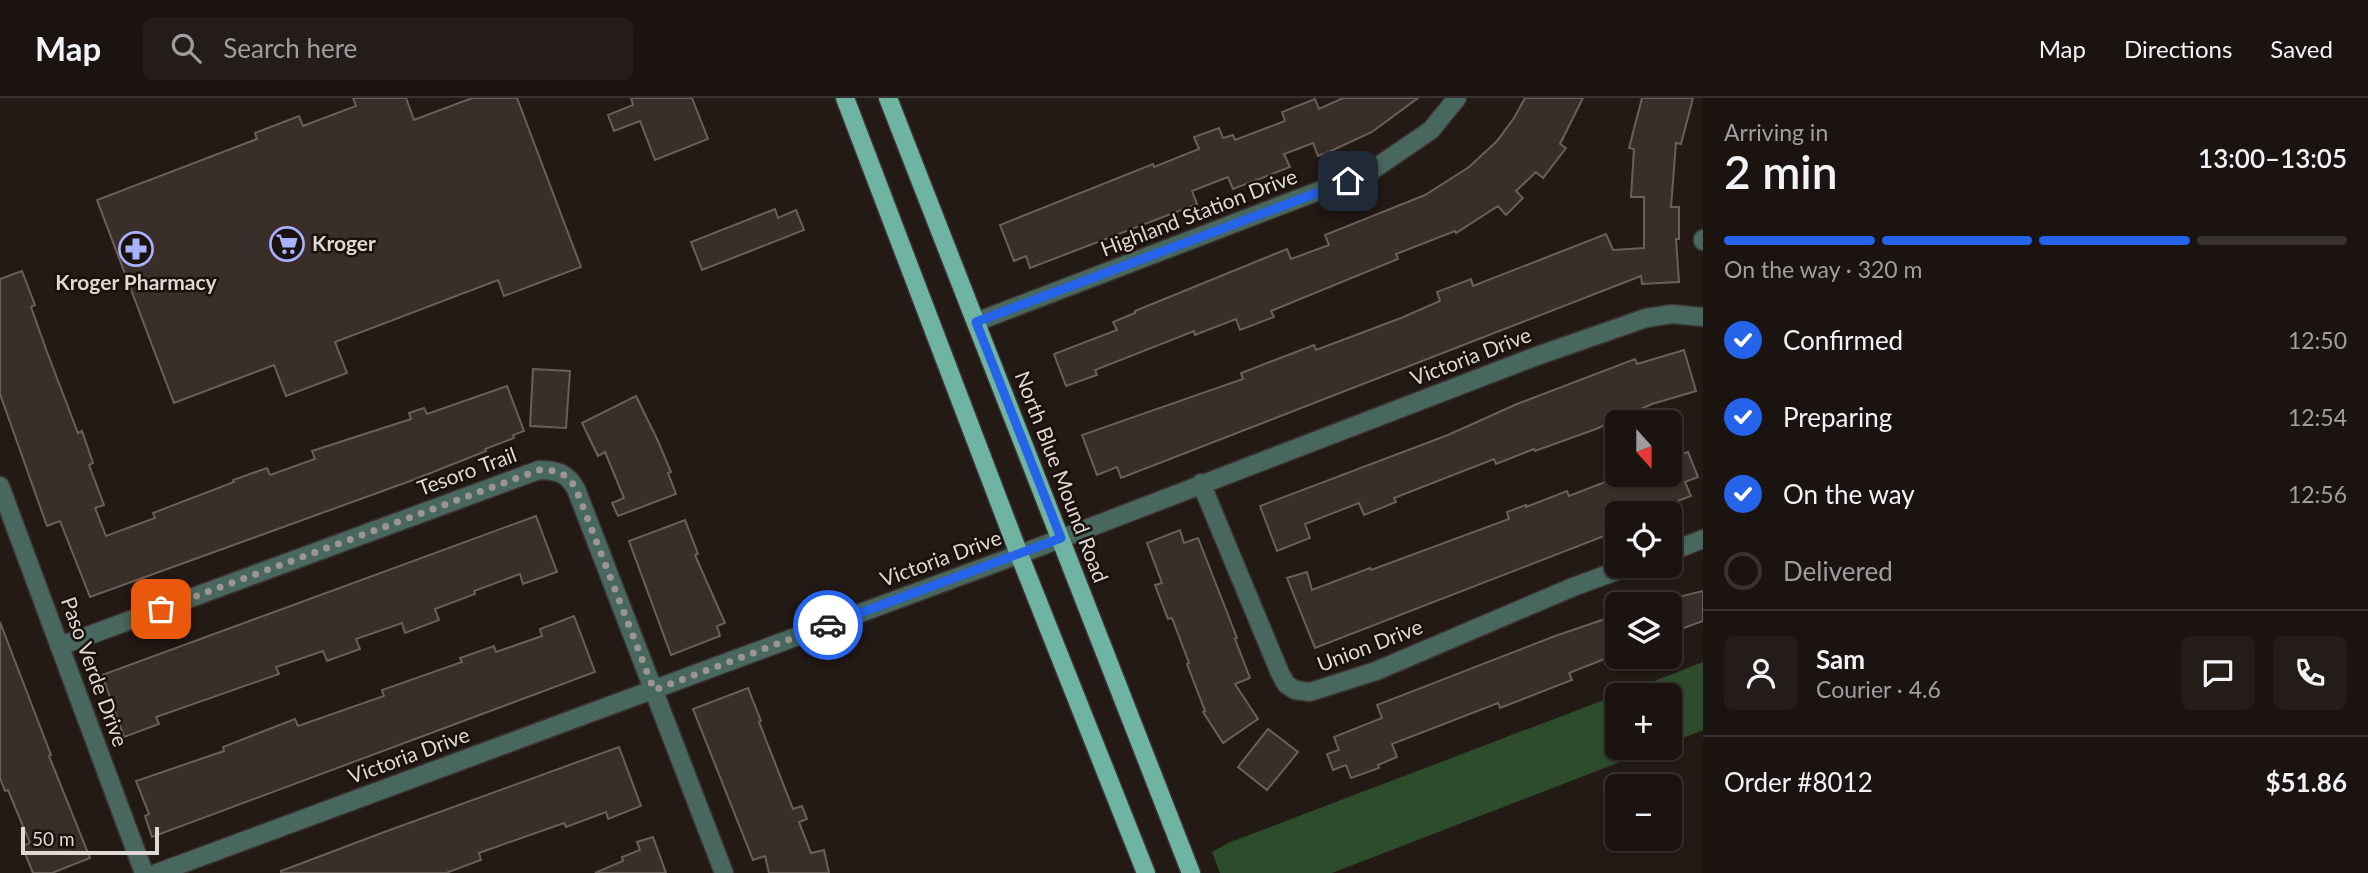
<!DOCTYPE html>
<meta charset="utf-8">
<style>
:root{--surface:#1a1310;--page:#231c19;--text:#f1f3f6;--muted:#9f9e9f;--line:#383230;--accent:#2563eb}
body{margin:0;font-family:Lato,sans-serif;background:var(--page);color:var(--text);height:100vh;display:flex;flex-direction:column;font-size:26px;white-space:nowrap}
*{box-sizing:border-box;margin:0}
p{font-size:23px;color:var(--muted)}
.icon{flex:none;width:38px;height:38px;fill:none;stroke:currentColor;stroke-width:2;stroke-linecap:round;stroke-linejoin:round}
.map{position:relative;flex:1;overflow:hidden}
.sheet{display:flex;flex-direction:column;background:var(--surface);width:665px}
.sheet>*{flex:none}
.needle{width:46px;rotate:159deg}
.tools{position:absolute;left:1605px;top:312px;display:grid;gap:14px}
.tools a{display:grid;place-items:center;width:77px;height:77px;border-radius:10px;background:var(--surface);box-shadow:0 2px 5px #0004,0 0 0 2px var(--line);font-size:35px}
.scale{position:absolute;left:21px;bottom:18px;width:138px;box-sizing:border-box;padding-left:7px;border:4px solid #dfd8d5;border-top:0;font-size:19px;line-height:24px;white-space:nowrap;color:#dfd8d5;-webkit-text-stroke:5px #1a100c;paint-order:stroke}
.pin{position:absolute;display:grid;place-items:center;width:60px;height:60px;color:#fff;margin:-30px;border-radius:14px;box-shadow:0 4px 10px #0006}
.courier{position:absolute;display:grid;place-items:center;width:70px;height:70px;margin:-35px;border:5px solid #2563eb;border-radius:50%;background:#fff;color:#222;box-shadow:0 2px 9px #0007}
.head em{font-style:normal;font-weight:600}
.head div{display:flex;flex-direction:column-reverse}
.head{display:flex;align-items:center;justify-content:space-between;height:119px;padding:0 21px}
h1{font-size:46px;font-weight:600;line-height:52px}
.bar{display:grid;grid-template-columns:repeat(4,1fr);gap:10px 7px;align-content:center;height:84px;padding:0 21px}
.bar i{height:9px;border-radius:5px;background:var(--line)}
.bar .on{background:var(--accent)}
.bar p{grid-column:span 4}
.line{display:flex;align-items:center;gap:18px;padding:0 21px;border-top:2px solid var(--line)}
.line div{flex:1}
.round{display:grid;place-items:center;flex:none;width:74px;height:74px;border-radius:10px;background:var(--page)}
ol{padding:0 21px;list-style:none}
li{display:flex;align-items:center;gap:21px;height:77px}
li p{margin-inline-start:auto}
li .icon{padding:7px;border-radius:50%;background:var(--accent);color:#fff;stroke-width:4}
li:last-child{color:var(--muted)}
li i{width:38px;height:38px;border:4px solid var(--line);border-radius:50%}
header{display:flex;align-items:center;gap:42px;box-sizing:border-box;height:98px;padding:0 35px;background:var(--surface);border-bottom:2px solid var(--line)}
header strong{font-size:33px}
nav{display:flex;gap:38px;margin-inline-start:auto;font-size:24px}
.search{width:490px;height:63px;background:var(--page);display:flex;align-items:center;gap:18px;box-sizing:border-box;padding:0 24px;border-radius:10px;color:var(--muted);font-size:26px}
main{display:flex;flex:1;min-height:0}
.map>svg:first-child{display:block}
</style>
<header>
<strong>Map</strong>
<div class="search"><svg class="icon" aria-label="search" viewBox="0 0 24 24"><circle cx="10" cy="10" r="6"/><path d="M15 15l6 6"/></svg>Search here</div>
<nav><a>Map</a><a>Directions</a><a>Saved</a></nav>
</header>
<main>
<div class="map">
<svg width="1703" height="775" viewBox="0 0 1703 775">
<rect width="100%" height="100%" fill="#231915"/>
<path fill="#2d4c2c" d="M1703,564V632L1670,645V597H1618Z
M1617,597V649H1659L1332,775H1220L1212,754L1228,745Z"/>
<path fill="#392e29" stroke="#6b5f59" stroke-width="2" d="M353,0H406L414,22L472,0H517L581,169L504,198L498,182L335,244L347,275L286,298L274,267L174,305L97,102L257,41L255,35L299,18L303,28L356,8Z
M631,0H692L708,41L655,62L640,23L614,33L608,17L633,7Z
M1343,0H1418L1372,34L1333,52L1318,58L1313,45L1284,56L1290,69L1233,91L1228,79L1192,93L1197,106L1030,170L1026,158L1014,163L1000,127L1153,66L1154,69L1199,51L1194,39L1219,30L1223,40L1233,37L1235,42L1285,23L1282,14L1315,1L1319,11Z
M1525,0H1583L1560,46L1566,50L1543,80L1536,74L1516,93L1523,100L1506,117L1498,108L1456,135L1455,133L1396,156L1398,161L1271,213L1274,219L1240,232L1236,221L1195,237L1194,233L1095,272L1097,277L1066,288L1054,256L1117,232L1113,224L1135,215V213L1287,151L1291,161L1329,147L1325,137L1425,97L1469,69L1497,43L1514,20Z
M1642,0H1693L1681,46L1676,45L1671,109H1679V141H1676L1679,184L1642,186L1641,178L1121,380L1117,369L1097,377L1082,337L1243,281L1241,275L1275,262L1314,247L1316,252L1401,220L1440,203L1437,194L1471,181L1473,188L1606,136L1613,152L1644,150V99H1631L1634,51L1629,50Z
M775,111L778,120L796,112L804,132L702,172L691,144Z
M22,173L35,207L31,209L47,254L78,335L82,333L93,365L89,367L104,407L95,410L106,438L155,420L153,415L234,384L233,382L267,370L270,377L315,361L312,353L411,321L409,315L424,310L427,316L507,288L524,333L513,337L514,340L485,351L486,353L413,382L90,499L60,423L47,428L0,296V181Z
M1684,252L1696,293L1652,306L1596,331L1535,353L1534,351L1496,366L1494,361L1394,400L1396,404L1364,417L1359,405L1305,426L1310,440L1277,453L1260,408L1448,337L1517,306L1635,261L1637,266Z
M533,271L570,273L566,330L530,328Z
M636,298L658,343L671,374L668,375L676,396L618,418L612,405L624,400L605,354L598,358L582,325Z
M1671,346L1675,358L1688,354L1698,379L1685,384L1691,398L1664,408L1665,411L1656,415H1617V433L1315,550L1287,480L1307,474L1312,492L1370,470L1371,472L1509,421L1507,414L1526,407V409L1567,393L1569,398L1613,381L1611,376H1670Z
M536,418L557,474L523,486L520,476L474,493L475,496L435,511L439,522L405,535L402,525L356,541L360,551L327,563L323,553L276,569L279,576L156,619L159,626L124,639L102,577Z
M685,422L698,456L695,457L725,525L717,528L720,538L671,557L629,443Z
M1180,432L1184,445L1198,440L1237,540L1235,541L1250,580L1235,586L1258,621L1223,645L1203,614L1205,613L1187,566L1189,565L1172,520L1168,521L1155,487L1162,485L1147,445Z
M1703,493V523L1670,535V501Z
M1617,517V556L1569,575L1572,582L1500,610L1498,605L1392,646L1397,659L1378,667L1379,670L1351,680L1346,667L1333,672L1327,656L1339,652L1334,639L1382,620L1377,607L1555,538Z
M574,518L595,574L152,739L145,718L149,716L136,683L224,653L223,649L295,621L298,628L384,598L382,592L462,564L460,560L494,548L496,554L542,538L540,531Z
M0,524L51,657L49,658L90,760L52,775H33L22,748L30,745L8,692L5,693L0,680Z
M748,590L761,623L759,624L793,711L802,708L807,721L799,724L811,755L824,752L829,775H769L765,758L753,762L693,611Z
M1268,631L1298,654L1267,692L1238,669Z
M619,649L641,708L608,721L606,714L566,729L564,725L479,755L481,762L446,775H281V773L387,733Z
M653,739L666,775H595L623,763L622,759L640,752L637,744Z"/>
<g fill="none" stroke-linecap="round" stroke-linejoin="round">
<g stroke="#3d3430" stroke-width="21">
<path id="minor" d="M1703,141V143
M976,224L1371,73L1431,32L1457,0
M1201,385L1280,575L1286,586L1295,592L1310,594L1376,573L1573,489L1633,467
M0,388L144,775
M1670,454L1703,441
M60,548L539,372C557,372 567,375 576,391L724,775
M157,775L1039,449L1534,259L1646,220L1672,216L1703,219"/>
</g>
<g stroke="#3d3430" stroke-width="21">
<path id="major" d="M845,0L1019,456L1146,775
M888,0L1191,775"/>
</g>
<use href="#minor" stroke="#47675f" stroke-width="18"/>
<use href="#major" stroke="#6fb4a3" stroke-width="18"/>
</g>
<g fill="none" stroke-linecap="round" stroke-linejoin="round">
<path stroke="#9d9592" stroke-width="7" stroke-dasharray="0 12.6" d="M161,511L539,372C557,372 567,375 576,391L654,592L828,527"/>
<path stroke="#2563eb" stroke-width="9" d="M828,527L1061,440L976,224L1348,83"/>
</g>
<defs>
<g id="supermarket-ring" transform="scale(1.75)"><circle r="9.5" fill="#1a100c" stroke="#a7b1fc" stroke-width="1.5"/><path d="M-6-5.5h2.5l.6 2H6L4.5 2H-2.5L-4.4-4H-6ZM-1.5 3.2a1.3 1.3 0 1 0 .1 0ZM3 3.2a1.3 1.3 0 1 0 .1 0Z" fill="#a7b1fc"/></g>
<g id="pharmacy-ring" transform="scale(1.75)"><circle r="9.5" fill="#1a100c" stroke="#a7b1fc" stroke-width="1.5"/><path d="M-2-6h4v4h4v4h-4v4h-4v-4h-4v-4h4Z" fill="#a7b1fc"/></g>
</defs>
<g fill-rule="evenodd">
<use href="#supermarket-ring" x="287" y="146"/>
<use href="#pharmacy-ring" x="136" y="151"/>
</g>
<g text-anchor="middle" stroke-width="5" stroke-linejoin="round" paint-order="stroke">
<g font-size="21" fill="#dfd8d5" stroke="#1a100c">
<text transform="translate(1199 115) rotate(-21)" y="7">Highland Station Drive</text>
<text transform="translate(1471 259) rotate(-21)" y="7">Victoria Drive</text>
<text transform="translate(467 374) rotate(-20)" y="7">Tesoro Trail</text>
<text transform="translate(1061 379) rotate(69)" y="7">North Blue Mound Road</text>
<text transform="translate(941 461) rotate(-20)" y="7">Victoria Drive</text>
<text transform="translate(1370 548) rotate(-21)" y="7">Union Drive</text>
<text transform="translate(94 574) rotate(70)" y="7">Paso Verde Drive</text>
<text transform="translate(409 658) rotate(-20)" y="7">Victoria Drive</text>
</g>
<g font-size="21" font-weight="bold" fill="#dfd8d5" stroke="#1a100c" text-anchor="start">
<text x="312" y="153">Kroger</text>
<text x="136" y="192" text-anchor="middle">Kroger Pharmacy</text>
</g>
</g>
</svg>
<div class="tools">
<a><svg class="needle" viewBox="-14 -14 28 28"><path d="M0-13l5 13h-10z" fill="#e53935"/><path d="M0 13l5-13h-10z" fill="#9f9e9f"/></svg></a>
<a><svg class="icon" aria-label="locate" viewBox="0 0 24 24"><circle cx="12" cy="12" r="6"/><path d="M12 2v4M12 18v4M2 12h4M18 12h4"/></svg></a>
<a><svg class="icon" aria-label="layers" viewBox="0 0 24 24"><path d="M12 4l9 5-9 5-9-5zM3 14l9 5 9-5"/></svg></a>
<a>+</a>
<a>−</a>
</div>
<div class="scale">50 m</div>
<div class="pin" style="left:161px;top:511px;background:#ea580c"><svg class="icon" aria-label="bag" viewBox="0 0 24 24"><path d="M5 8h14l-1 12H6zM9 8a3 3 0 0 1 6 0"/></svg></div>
<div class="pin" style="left:1348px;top:83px;background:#1f2937"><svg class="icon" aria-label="home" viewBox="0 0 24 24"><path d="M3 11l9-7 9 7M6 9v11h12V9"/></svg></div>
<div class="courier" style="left:828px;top:527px"><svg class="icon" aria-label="car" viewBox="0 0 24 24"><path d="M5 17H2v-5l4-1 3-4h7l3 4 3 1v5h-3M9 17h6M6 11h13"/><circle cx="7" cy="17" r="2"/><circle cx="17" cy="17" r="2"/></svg></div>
</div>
<section class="sheet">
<div class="head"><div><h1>2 min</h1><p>Arriving in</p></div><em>13:00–13:05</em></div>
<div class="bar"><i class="on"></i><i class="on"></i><i class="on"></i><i></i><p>On the way · 320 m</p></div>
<ol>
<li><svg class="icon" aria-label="check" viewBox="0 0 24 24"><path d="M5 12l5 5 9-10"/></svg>Confirmed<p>12:50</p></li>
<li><svg class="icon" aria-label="check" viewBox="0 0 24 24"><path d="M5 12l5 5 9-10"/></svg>Preparing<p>12:54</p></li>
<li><svg class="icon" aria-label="check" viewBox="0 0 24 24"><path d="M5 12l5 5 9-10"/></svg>On the way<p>12:56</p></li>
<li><i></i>Delivered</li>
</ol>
<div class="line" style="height:126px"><a class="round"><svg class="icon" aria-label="person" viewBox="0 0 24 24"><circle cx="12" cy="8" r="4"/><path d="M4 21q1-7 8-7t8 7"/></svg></a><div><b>Sam</b><p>Courier · 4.6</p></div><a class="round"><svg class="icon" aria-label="chat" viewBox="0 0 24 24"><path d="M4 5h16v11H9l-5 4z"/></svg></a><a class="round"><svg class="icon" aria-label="phone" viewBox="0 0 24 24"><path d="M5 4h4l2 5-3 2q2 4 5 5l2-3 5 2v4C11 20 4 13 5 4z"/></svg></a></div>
<div class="line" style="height:91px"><div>Order #8012</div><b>$51.86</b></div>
</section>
</main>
